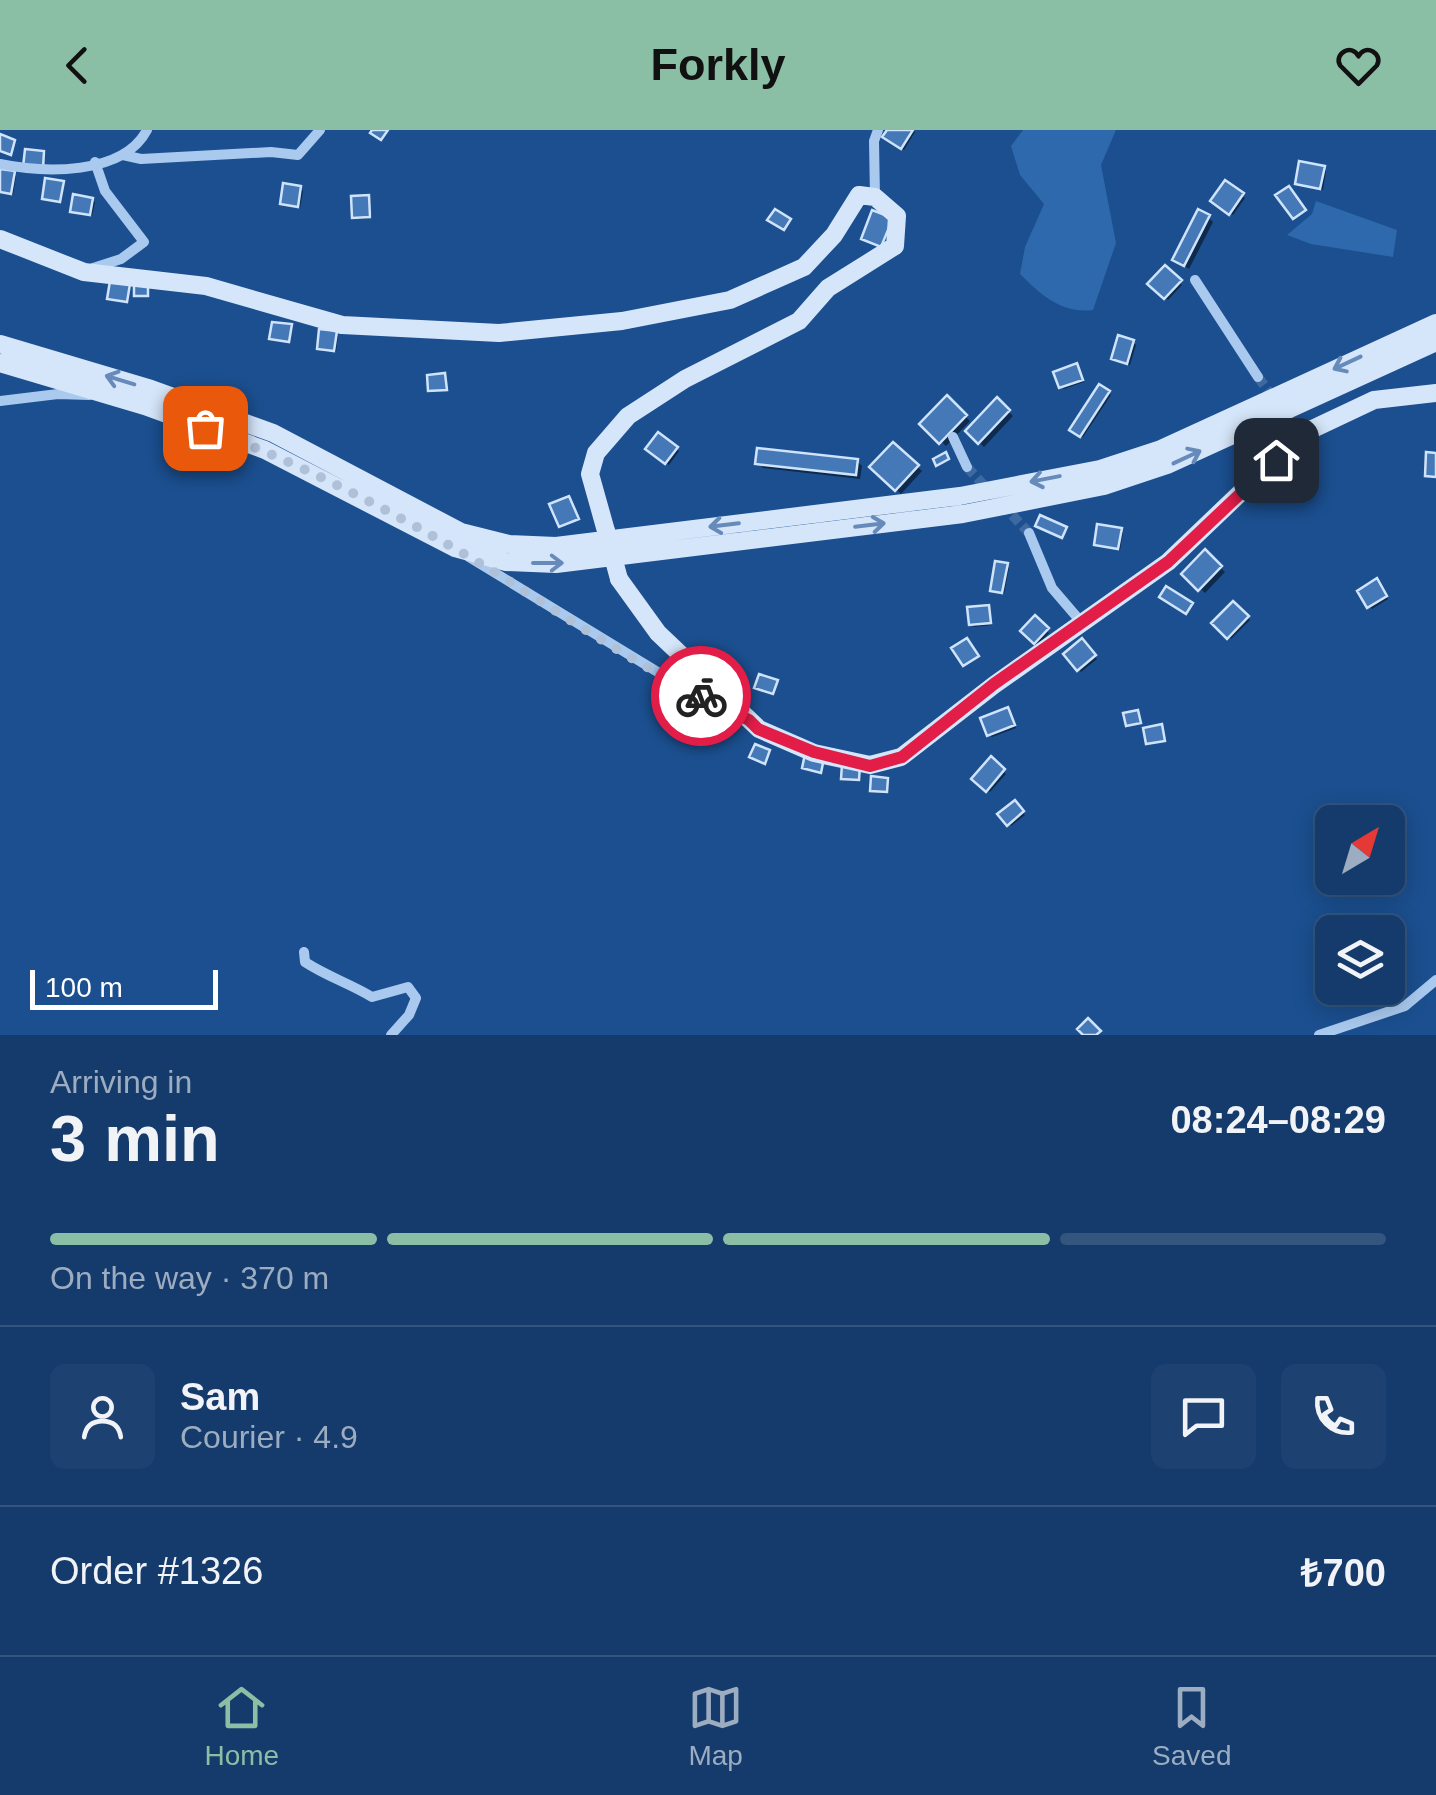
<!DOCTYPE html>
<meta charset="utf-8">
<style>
:root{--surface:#143b6b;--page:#1d4271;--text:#f1f3f6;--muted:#9dadc1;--line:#33557e;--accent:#8abfa5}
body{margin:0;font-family:Helvetica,sans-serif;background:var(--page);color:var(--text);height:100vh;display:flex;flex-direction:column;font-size:38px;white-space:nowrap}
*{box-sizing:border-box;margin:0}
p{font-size:32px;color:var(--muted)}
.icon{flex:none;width:55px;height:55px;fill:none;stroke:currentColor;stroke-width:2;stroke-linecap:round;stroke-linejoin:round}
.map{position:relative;height:905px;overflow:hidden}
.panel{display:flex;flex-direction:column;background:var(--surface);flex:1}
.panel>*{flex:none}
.needle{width:65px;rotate:38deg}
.fabs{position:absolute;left:1315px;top:675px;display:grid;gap:20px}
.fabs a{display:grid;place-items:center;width:90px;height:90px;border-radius:15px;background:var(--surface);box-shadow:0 5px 25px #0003,0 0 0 2px var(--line);font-size:50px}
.scale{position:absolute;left:30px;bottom:25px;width:188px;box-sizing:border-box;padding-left:10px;border:5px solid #fff;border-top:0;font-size:28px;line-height:35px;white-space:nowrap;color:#fff;-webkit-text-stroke:8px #1b4f8f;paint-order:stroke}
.pin{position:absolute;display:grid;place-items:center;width:85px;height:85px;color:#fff;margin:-42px;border-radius:20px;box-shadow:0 5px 15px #0006}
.courier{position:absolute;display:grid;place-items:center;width:100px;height:100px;margin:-50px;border:8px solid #e11d48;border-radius:50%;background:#fff;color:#222;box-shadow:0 2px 12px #0007}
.overview em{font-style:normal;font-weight:600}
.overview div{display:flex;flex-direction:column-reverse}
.overview{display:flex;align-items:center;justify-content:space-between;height:170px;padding:0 50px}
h1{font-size:65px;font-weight:600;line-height:75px}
.bar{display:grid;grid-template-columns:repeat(4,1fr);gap:15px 10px;align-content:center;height:120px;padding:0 50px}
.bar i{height:12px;border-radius:8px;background:var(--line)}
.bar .current{background:var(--accent)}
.bar p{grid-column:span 4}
.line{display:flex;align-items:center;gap:25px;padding:0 50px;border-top:2px solid var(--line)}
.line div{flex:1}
.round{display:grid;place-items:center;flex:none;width:105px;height:105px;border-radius:15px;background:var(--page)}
header{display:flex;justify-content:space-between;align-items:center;height:130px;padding:0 50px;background:var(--accent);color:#111;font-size:45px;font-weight:600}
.tabs{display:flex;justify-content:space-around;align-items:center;height:140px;border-top:2px solid var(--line);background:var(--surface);font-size:28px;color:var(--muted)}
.tabs a{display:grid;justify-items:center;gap:5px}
.tabs .current{color:var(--accent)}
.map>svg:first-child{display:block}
</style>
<header><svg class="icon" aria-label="back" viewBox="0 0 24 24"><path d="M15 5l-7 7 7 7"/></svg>Forkly<svg class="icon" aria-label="heart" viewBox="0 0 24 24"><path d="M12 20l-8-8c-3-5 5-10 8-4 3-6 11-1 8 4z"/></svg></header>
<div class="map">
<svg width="1436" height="905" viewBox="0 0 1436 905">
<rect width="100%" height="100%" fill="#1b4f8f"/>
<path fill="#2e69ad" d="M1023,0H1116L1101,35L1116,113L1093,180C1062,184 1041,165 1020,144L1025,117L1044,74L1020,45L1011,16Z
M1316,71L1397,100L1393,127L1311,114L1287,105L1312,84Z"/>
<path fill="#0007" d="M890,0H913L915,2L904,20L888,9Z
M1324,38L1326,41L1323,60L1297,53Z
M0,41L16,46L13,65L0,63Z
M1226,53L1245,68L1233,85L1216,73Z
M300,58L303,61L300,78L283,73Z
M368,68L372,88L357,89L354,86Z
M92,70L95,72L92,86L73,81Z
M1208,87L1213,92L1189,139L1175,129Z
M1165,138L1182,155L1168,170L1150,154Z
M336,204L338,206L336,222L322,221L320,218Z
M1133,213L1136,215L1130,235L1113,228Z
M1079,239L1084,252L1064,259L1061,257Z
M1108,263L1111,265L1083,307L1075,302Z
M947,269L970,291L946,316L923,294Z
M997,271L1013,286L984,317L968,301Z
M659,305L679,321L669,335L649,319Z
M893,315L922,341L901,364L873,337Z
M857,331L862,336L860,349L763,338L758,333Z
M1121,400L1123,403L1120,420L1097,414Z
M1205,423L1225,442L1205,463L1185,444Z
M1007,435L1009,438L1004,464L995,462L993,460Z
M1379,454L1388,469L1372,479L1369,476Z
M1233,474L1250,490L1231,509L1215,493Z
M988,477L992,495L974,497L971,494Z
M1035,489L1049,503L1038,515L1024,501Z
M1082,512L1097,529L1081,542L1067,524Z
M1010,583L1016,598L992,607L989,605Z
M991,630L1006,644L990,662L974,649Z
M1014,674L1025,685L1011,696L1001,685Z"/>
<path fill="#4478b7" stroke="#cfe3fa" stroke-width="2.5" d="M372,0H388L381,10L370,3Z
M887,0H913L901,19L882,7Z
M0,4L15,10L11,25L0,21Z
M25,19L44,21L43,39L23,37Z
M1299,31L1325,36L1320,59L1295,54Z
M0,39L15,41L11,64L0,62Z
M45,48L64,51L60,72L42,69Z
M1225,50L1244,63L1229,85L1210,71Z
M283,53L301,56L298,77L280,74Z
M1289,56L1306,80L1293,89L1275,65Z
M73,64L93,68L90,85L70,82Z
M369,65L370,87L352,88L351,66Z
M775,79L791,89L784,100L767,90Z
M1198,79L1210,85L1184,136L1172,130Z
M872,80L893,88L881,117L861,109Z
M1165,135L1182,150L1164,169L1147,154Z
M110,151L130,154L127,172L107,169Z
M134,153H148V166H134Z
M272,192L292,194L289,212L269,209Z
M319,199L337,201L334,221L317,219Z
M1118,205L1134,210L1127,234L1111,229Z
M1077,233L1083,250L1059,258L1053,242Z
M445,243L447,260L428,261L427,245Z
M1099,254L1110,261L1080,307L1069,300Z
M947,265L967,285L939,314L919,294Z
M997,267L1010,280L978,314L965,301Z
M658,302L678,317L665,334L645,319Z
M893,312L919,335L895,361L869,337Z
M757,318L858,329L856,345L755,334Z
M946,322L949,329L936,336L933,329Z
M1426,322L1436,323V347L1425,346Z
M569,366L579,389L559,397L549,374Z
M1040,385L1067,397L1062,408L1035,396Z
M1097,394L1122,398L1118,419L1094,415Z
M1205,419L1222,436L1198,461L1181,444Z
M995,431L1008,433L1002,463L990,461Z
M1377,448L1387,466L1367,478L1357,461Z
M1166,456L1193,473L1186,484L1159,467Z
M1233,471L1249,486L1227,509L1211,493Z
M989,475L991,493L969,495L967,477Z
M1035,485L1049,498L1034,514L1020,501Z
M967,508L979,526L963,536L951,518Z
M1082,508L1096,525L1077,541L1063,524Z
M759,544L778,550L773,564L754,558Z
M1008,577L1015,595L987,606L980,588Z
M1138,580L1141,593L1126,596L1123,583Z
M1162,594L1165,611L1146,614L1143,598Z
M755,614L770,620L765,634L749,627Z
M805,624L824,628L821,643L802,638Z
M991,626L1005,639L986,662L971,649Z
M842,634L860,635L859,650L841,649Z
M871,646L888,648L887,662L870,661Z
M1015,670L1024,681L1007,696L997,684Z
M1088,888L1101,901L1096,905H1083L1077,899Z"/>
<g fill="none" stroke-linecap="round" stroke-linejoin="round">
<path stroke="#3d69a0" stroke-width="10" stroke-dasharray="10 5" stroke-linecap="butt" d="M1258,247L1291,292
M967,337L990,362
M1002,374L1029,403"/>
<path stroke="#a9c9ee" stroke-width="10" d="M123,25L141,29L271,22L298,25L320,0
M0,34C43,43 123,46 147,0
M875,67L874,11L878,0
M93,138L121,129L144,112L105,61L95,32
M1195,150L1258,247
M0,271L58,264L89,265
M953,307L967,337
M1029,403L1052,458L1082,493
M469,427L679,555L734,583
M304,822L305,832C326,846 351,854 372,867L408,857L416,868L409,885L391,905
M1319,905L1405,876L1436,850"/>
<path stroke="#d6e6fa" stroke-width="18" d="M0,109L84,142L206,156L342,195L499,203L622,191L730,170L804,137L834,105L859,65L875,67L897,86L895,116L828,158L799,191L685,249L628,286L596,323L590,344L606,401
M0,214L151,259L273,303L461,402L509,414L556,416L960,366L1100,339L1161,319L1436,193
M0,233L145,276L265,320L455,418L506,432L556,434L963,384L1104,356L1167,335L1436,212
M619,449L658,503L759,599L814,623L870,635L901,627L994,555L1168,432L1302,304L1374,270L1436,263"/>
<path stroke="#d6e6fa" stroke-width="18" d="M606,401L619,449"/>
</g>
<defs><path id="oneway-shaft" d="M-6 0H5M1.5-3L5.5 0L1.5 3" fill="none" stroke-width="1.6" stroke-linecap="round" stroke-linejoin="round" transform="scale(2.5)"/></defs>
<g stroke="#668bba">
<use href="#oneway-shaft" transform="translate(1347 233) rotate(155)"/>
<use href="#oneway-shaft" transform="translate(120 250) rotate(-163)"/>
<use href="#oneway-shaft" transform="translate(1187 327) rotate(-25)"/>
<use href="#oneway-shaft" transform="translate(1045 349) rotate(169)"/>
<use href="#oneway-shaft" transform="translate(724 395) rotate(173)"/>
<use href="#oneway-shaft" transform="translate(870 395) rotate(-7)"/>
<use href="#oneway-shaft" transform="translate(548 433)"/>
</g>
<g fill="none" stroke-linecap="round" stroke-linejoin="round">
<path stroke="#afc1d8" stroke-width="10" stroke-dasharray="0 18" d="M205,298C290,329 374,372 452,417C536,465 614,523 701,566"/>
<path stroke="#e11d48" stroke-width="12" d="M701,566L749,590L758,599L814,622L870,636L902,627L994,554L1168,432L1276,330"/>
</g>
</svg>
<div class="fabs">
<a><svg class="needle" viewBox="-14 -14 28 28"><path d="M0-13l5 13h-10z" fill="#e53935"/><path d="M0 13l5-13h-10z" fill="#9dadc1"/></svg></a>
<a><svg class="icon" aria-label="layers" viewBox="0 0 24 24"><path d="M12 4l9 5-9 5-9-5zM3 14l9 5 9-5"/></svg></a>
</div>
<div class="scale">100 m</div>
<div class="pin" style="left:205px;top:298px;background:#ea580c"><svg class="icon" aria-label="bag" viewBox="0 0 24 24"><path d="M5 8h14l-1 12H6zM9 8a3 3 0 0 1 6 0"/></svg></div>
<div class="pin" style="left:1276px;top:330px;background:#1f2937"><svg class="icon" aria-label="home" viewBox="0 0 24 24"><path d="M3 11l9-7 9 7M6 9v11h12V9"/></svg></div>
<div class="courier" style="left:701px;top:566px"><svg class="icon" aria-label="bike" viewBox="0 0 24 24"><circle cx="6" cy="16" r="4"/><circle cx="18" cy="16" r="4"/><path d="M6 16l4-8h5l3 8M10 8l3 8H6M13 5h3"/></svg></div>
</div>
<section class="panel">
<div class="overview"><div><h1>3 min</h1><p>Arriving in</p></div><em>08:24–08:29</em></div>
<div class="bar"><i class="current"></i><i class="current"></i><i class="current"></i><i></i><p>On the way · 370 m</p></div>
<div class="line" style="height:180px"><a class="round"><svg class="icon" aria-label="person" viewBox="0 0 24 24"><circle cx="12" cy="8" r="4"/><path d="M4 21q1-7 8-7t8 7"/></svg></a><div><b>Sam</b><p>Courier · 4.9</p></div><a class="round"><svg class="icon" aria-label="chat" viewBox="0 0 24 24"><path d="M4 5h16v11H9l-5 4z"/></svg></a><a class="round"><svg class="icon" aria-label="phone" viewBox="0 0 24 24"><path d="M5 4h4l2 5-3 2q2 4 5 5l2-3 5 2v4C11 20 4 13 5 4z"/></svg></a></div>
<div class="line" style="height:130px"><div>Order #1326</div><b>₺700</b></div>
</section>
<nav class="tabs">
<a class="current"><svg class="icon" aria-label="home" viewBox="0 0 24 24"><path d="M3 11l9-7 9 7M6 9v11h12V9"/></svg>Home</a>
<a><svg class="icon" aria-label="map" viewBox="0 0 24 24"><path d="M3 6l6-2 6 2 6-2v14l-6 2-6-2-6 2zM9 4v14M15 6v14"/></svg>Map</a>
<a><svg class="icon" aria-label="saved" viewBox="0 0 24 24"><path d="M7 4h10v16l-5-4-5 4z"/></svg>Saved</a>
</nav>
